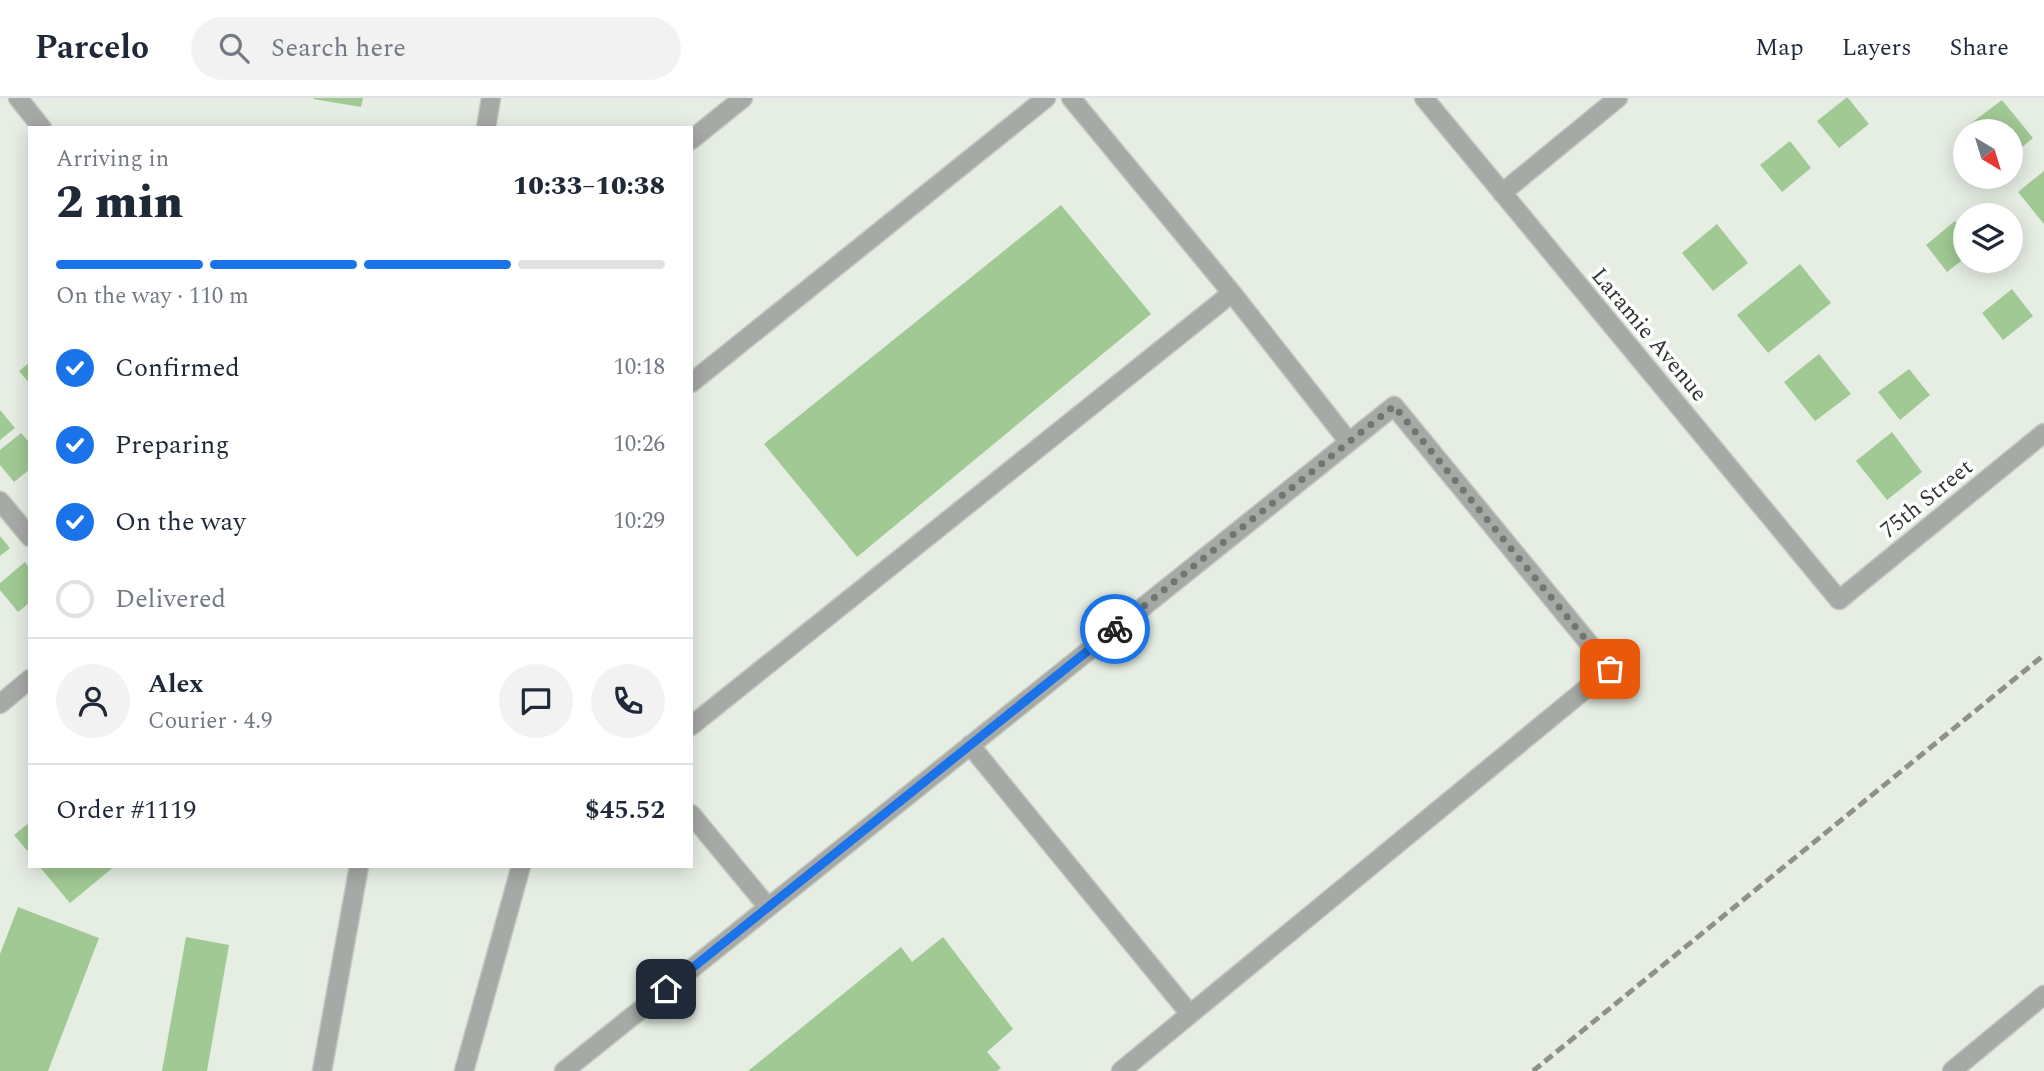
<!DOCTYPE html>
<meta charset="utf-8">
<style>
:root{--surface:#fff;--page:#f2f2f3;--text:#1f2937;--muted:#747a83;--line:#e0e1e3;--accent:#1a73e8}
body{margin:0;font-family:Spectral,serif;background:var(--page);color:var(--text);height:100vh;display:flex;flex-direction:column;font-size:26px;white-space:nowrap}
*{box-sizing:border-box;margin:0}
p{font-size:23px;color:var(--muted)}
.icon{flex:none;width:38px;height:38px;fill:none;stroke:currentColor;stroke-width:2;stroke-linecap:round;stroke-linejoin:round}
.map{position:relative;flex:1;overflow:hidden}
.sheet{position:absolute;left:28px;top:28px;width:665px;height:742px;display:flex;flex-direction:column;background:var(--surface);border-radius:0px;box-shadow:0 4px 18px #0003}
.sheet>*{flex:none}
.needle{width:46px;rotate:142deg}
.buttons{position:absolute;left:1953px;top:21px;display:grid;gap:14px}
.buttons a{display:grid;place-items:center;width:70px;height:70px;border-radius:50%;background:var(--surface);box-shadow:0 4px 18px #0003;font-size:35px}
.pin{position:absolute;display:grid;place-items:center;width:60px;height:60px;color:#fff;margin:-30px;border-radius:14px;box-shadow:0 4px 10px #0006}
.courier{position:absolute;display:grid;place-items:center;width:70px;height:70px;margin:-35px;border:5px solid #1a73e8;border-radius:50%;background:#fff;color:#222;box-shadow:0 2px 9px #0007}
.headline em{font-style:normal;font-weight:800}
.headline div{display:flex;flex-direction:column-reverse}
.headline{display:flex;align-items:center;justify-content:space-between;height:119px;padding:0 28px}
h1{font-size:46px;font-weight:800;line-height:52px}
.bar{display:grid;grid-template-columns:repeat(4,1fr);gap:10px 7px;align-content:center;height:84px;padding:0 28px}
.bar i{height:9px;border-radius:5px;background:var(--line)}
.bar .active{background:var(--accent)}
.bar p{grid-column:span 4}
.line{display:flex;align-items:center;gap:18px;padding:0 28px;border-top:2px solid var(--line)}
.line div{flex:1}
.round{display:grid;place-items:center;flex:none;width:74px;height:74px;border-radius:37px;background:var(--page)}
ol{padding:0 28px;list-style:none}
li{display:flex;align-items:center;gap:21px;height:77px}
li p{margin-inline-start:auto}
li .icon{padding:7px;border-radius:50%;background:var(--accent);color:#fff;stroke-width:4}
li:last-child{color:var(--muted)}
li i{width:38px;height:38px;border:4px solid var(--line);border-radius:50%}
header{display:flex;align-items:center;gap:42px;box-sizing:border-box;height:98px;padding:0 35px;background:var(--surface);border-bottom:2px solid var(--line)}
header strong{font-size:33px}
nav{display:flex;gap:38px;margin-inline-start:auto;font-size:24px}
.search{width:490px;height:63px;background:var(--page);display:flex;align-items:center;gap:18px;box-sizing:border-box;padding:0 24px;border-radius:38px;color:var(--muted);font-size:26px}
.map>svg:first-child{display:block}
</style>
<header>
<strong>Parcelo</strong>
<div class="search"><svg class="icon" aria-label="search" viewBox="0 0 24 24"><circle cx="10" cy="10" r="6"/><path d="M15 15l6 6"/></svg>Search here</div>
<nav><a>Map</a><a>Layers</a><a>Share</a></nav>
</header>
<div class="map">
<svg width="2044" height="973" viewBox="0 0 2044 973">
<rect width="100%" height="100%" fill="#e6eee4"/>
<path fill="#a0c994" d="M314,0H363L361,9L313,1Z
M1846,0H1848L1869,26L1839,50L1817,23Z
M2002,2L2033,40L2011,58V33H1969L1966,29Z
M1790,43L1811,70L1782,94L1760,67Z
M2044,73V126L2018,94Z
M1061,107L1151,216L857,459L764,346Z
M1955,123L1965,135V160L1947,174L1926,147Z
M1717,126L1748,165L1713,193L1682,155Z
M1800,166L1831,205L1768,255L1737,217Z
M2012,191L2033,218L2003,242L1982,215Z
M1819,256L1851,296L1815,323L1784,284Z
M30,264V286L19,273Z
M1909,271L1930,297L1900,322L1878,294Z
M0,312L15,330L0,342Z
M1892,334L1922,374L1887,402L1856,363Z
M21,335L30,345V371L14,384L0,367V352Z
M0,438L10,450L0,458Z
M25,464L30,470V504L18,514L0,492V485Z
M30,724V756L14,737Z
M39,768H115L70,805Z
M18,809L99,840L48,973H0V856Z
M186,839L229,847L207,973H162Z
M943,839L1013,931L987,954L1001,970L997,973H748L901,849L912,864Z"/>
<g fill="none" stroke-linecap="round" stroke-linejoin="round">
<g stroke="#c2c9c0" stroke-width="21">
<path id="minor" d="M18,0L42,30
M1424,0L1839,502L2044,335
M486,30L491,0
M691,42L743,0
M1502,95L1618,0
M1232,195L1349,344
M691,285L1046,0
M0,403L30,439
M0,606L30,581
M691,628L1232,195L1071,0
M970,647L1190,916
M691,716L768,809
M322,973L359,768
M464,973L521,768
M564,973L1394,308L1610,571L1121,973
M1952,973L2044,897"/>
</g>
<use href="#minor" stroke="#a6a9a5" stroke-width="18"/>
<path stroke="#8c928b" stroke-width="5" stroke-dasharray="10 5" stroke-linecap="butt" d="M1533,973L2044,557"/>
</g>
<g fill="none" stroke-linecap="round" stroke-linejoin="round">
<path stroke="#717670" stroke-width="7" stroke-dasharray="0 12.6" d="M1115,531L1394,308L1610,571"/>
<path stroke="#1a73e8" stroke-width="9" d="M666,891L1115,531"/>
</g>
<g text-anchor="middle" stroke-width="7" stroke-linejoin="round" paint-order="stroke">
<g font-size="23" fill="#323632" stroke="#fff">
<text transform="translate(1650 236) rotate(50)" y="8">Laramie Avenue</text>
<text transform="translate(1926 400) rotate(-39)" y="8">75th Street</text>
</g>
</g>
</svg>
<div class="buttons">
<a><svg class="needle" viewBox="-14 -14 28 28"><path d="M0-13l5 13h-10z" fill="#e53935"/><path d="M0 13l5-13h-10z" fill="#747a83"/></svg></a>
<a><svg class="icon" aria-label="layers" viewBox="0 0 24 24"><path d="M12 4l9 5-9 5-9-5zM3 14l9 5 9-5"/></svg></a>
</div>
<div class="pin" style="left:1610px;top:571px;background:#ea580c"><svg class="icon" aria-label="bag" viewBox="0 0 24 24"><path d="M5 8h14l-1 12H6zM9 8a3 3 0 0 1 6 0"/></svg></div>
<div class="pin" style="left:666px;top:891px;background:#1f2937"><svg class="icon" aria-label="home" viewBox="0 0 24 24"><path d="M3 11l9-7 9 7M6 9v11h12V9"/></svg></div>
<div class="courier" style="left:1115px;top:531px"><svg class="icon" aria-label="bike" viewBox="0 0 24 24"><circle cx="6" cy="16" r="4"/><circle cx="18" cy="16" r="4"/><path d="M6 16l4-8h5l3 8M10 8l3 8H6M13 5h3"/></svg></div>
<section class="sheet">
<div class="headline"><div><h1>2 min</h1><p>Arriving in</p></div><em>10:33–10:38</em></div>
<div class="bar"><i class="active"></i><i class="active"></i><i class="active"></i><i></i><p>On the way · 110 m</p></div>
<ol>
<li><svg class="icon" aria-label="check" viewBox="0 0 24 24"><path d="M5 12l5 5 9-10"/></svg>Confirmed<p>10:18</p></li>
<li><svg class="icon" aria-label="check" viewBox="0 0 24 24"><path d="M5 12l5 5 9-10"/></svg>Preparing<p>10:26</p></li>
<li><svg class="icon" aria-label="check" viewBox="0 0 24 24"><path d="M5 12l5 5 9-10"/></svg>On the way<p>10:29</p></li>
<li><i></i>Delivered</li>
</ol>
<div class="line" style="height:126px"><a class="round"><svg class="icon" aria-label="person" viewBox="0 0 24 24"><circle cx="12" cy="8" r="4"/><path d="M4 21q1-7 8-7t8 7"/></svg></a><div><b>Alex</b><p>Courier · 4.9</p></div><a class="round"><svg class="icon" aria-label="chat" viewBox="0 0 24 24"><path d="M4 5h16v11H9l-5 4z"/></svg></a><a class="round"><svg class="icon" aria-label="phone" viewBox="0 0 24 24"><path d="M5 4h4l2 5-3 2q2 4 5 5l2-3 5 2v4C11 20 4 13 5 4z"/></svg></a></div>
<div class="line" style="height:91px"><div>Order #1119</div><b>$45.52</b></div>
</section>
</div>
